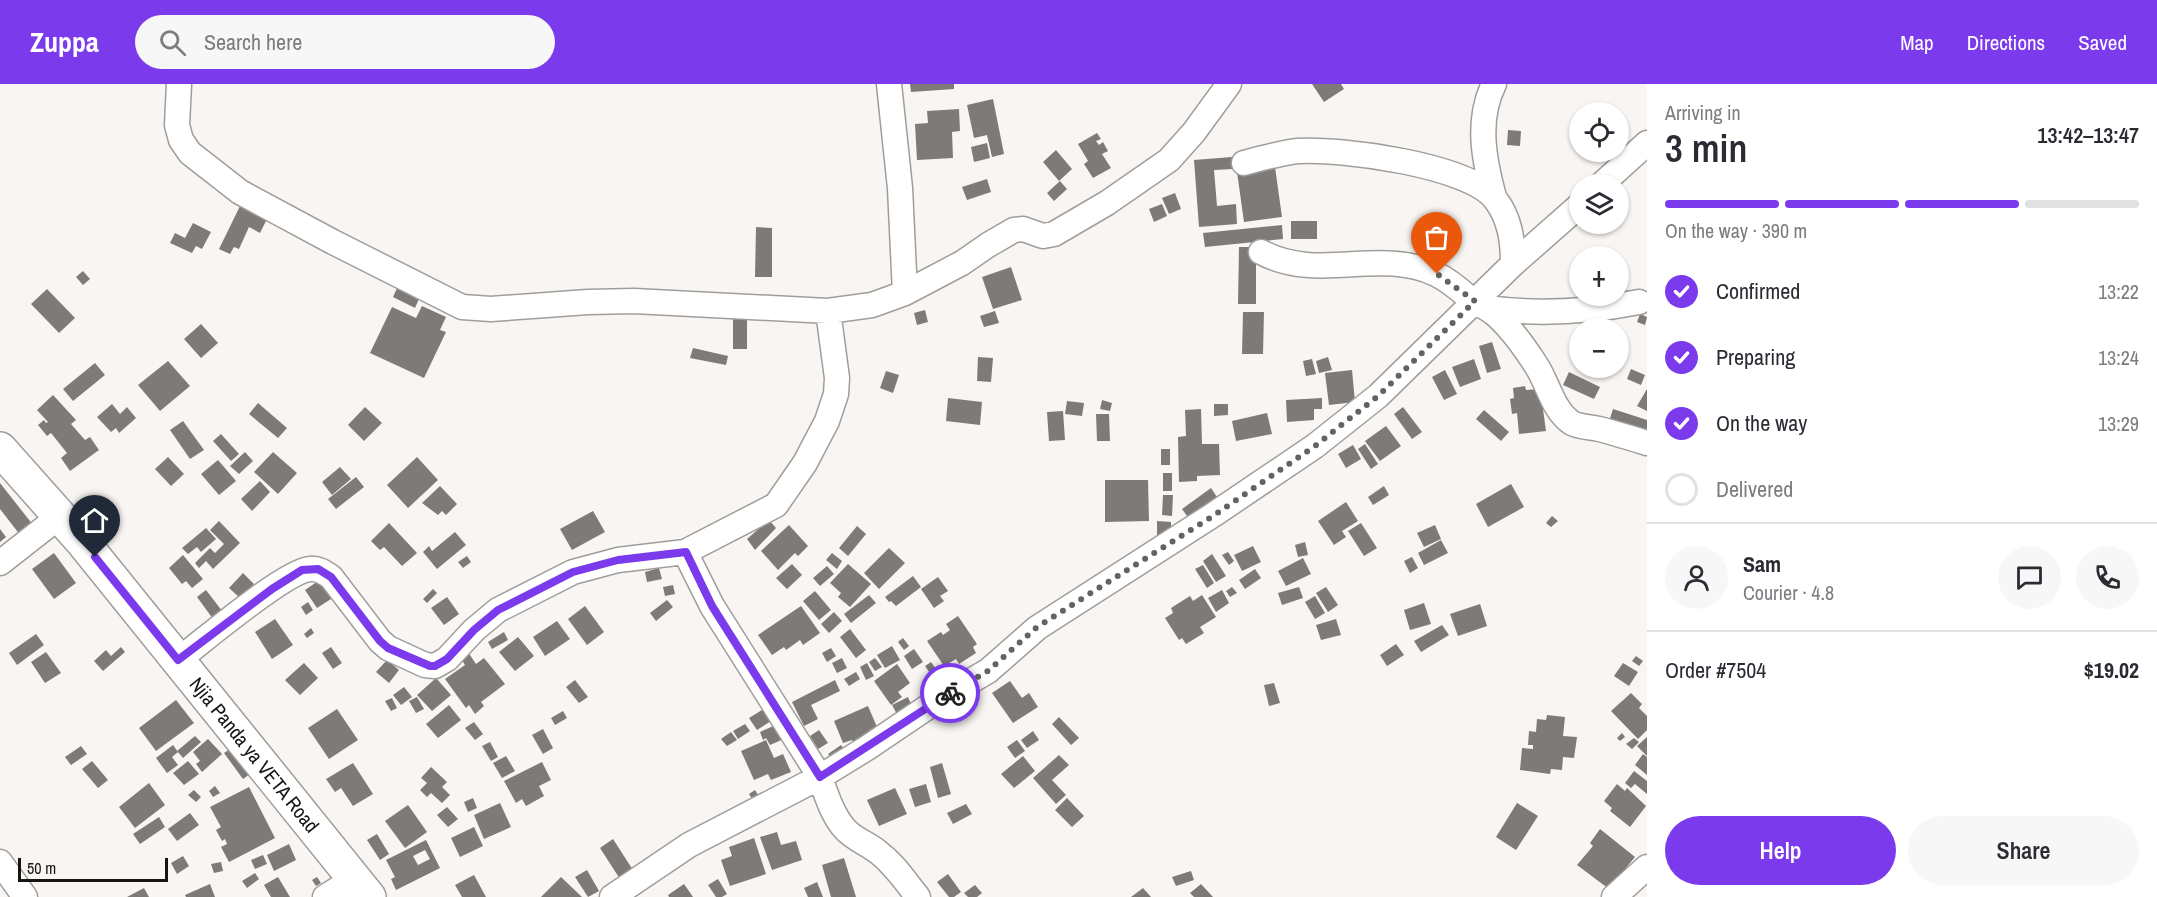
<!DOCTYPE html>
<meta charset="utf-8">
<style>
:root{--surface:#fff;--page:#f7f7f7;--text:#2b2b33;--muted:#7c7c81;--line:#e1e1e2;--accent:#7c3aed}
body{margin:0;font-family:"Archivo Narrow",sans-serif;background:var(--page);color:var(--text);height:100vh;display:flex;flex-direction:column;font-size:22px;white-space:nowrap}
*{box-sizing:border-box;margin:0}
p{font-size:20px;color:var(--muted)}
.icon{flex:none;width:33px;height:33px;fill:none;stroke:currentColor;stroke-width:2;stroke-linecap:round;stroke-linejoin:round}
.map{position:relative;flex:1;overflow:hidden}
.sheet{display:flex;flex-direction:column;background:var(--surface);width:510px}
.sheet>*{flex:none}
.fabs{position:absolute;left:1569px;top:18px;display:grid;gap:12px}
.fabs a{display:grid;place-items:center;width:60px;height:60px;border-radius:50%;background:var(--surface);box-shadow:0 2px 4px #0004;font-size:30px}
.scale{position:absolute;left:18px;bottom:15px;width:150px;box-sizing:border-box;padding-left:6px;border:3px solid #161514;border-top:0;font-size:16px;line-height:21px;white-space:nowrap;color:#161514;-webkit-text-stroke:4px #f8f5f2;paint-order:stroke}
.pin{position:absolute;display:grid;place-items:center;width:51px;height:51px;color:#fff;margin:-62px -26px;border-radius:50% 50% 50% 0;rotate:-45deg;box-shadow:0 0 6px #0007}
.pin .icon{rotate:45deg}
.courier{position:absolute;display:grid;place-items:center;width:60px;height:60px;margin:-30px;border:4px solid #7c3aed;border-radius:50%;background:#fff;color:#222;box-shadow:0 2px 8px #0007}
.summary em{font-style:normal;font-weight:600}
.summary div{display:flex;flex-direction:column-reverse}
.summary{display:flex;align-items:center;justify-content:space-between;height:102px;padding:0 18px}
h1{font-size:39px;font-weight:600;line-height:45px}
.bar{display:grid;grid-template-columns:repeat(4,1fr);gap:9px 6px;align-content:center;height:72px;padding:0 18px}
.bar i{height:8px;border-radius:4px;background:var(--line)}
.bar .selected{background:var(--accent)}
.bar p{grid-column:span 4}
.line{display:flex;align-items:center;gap:15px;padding:0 18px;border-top:2px solid var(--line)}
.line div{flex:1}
.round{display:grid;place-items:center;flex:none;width:63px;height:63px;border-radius:32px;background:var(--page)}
ol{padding:0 18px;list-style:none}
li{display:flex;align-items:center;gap:18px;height:66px}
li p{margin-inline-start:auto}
li .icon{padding:6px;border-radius:50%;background:var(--accent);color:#fff;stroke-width:4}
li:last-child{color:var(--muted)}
li i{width:33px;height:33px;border:3px solid var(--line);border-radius:50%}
.primary-button{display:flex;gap:12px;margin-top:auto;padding:12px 18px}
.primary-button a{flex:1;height:69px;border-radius:36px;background:var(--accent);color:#fff;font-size:24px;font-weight:600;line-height:69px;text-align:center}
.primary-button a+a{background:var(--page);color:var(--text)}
header{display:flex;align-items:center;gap:36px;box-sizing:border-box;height:84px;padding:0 30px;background:var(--accent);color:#fff}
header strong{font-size:28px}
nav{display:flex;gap:33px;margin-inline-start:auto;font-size:21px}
.search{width:420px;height:54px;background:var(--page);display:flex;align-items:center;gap:15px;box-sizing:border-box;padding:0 21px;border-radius:33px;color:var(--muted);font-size:22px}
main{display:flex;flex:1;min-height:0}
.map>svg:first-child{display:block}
</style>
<header>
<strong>Zuppa</strong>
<div class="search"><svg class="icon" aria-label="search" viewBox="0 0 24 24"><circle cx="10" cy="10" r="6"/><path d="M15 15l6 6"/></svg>Search here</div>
<nav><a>Map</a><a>Directions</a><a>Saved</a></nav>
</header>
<main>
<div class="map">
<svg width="1647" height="813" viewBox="0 0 1647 813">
<rect width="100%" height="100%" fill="#f8f5f2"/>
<path fill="#7d7a78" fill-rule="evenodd" d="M910,0H954V5L911,8Z
M1312,0H1341L1344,5L1324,18Z
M993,15L1004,70L992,73L987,51L974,54L967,21Z
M959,25L960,47L952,48L953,74L917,76L915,40L928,39L927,27Z
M1508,46L1521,47L1520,62L1507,61Z
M1097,49L1101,55L1096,57L1099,61L1103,58L1108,67L1102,70L1111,84L1093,94L1084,80L1088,77L1078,60Z
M987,59L990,74L974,78L971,63Z
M1056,66L1072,85L1059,97L1043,78Z
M1232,73L1233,85L1214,86L1217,122L1236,120L1237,140L1199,143L1194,76Z
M1275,83L1282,133L1244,138L1237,88Z
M987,95L991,108L967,116L962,103Z
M1060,97L1067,105L1054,117L1047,109Z
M1175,109L1181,125L1169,130L1162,114Z
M242,118L269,131L260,149L249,143L239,165L234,163L230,170L219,165Z
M1162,120L1167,132L1154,138L1149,125Z
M1291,137H1317V155H1291Z
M193,139L211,148L202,165L196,162L192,169L170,159L175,149L185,154Z
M1282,141L1283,155L1205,163L1203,149Z
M756,143L772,144V193H755Z
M1239,163H1256V220H1238Z
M1011,183L1022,216L993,225L982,193Z
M83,187L90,195L83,201L76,193Z
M399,200L421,210L415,224L393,213Z
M47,205L75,234L59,249L31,220Z
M422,222L446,233L440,246L446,248L424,294L370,269L392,223L416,234Z
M925,226L928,238L917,241L914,229Z
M995,227L999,239L984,243L980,232Z
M1243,228H1264L1263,270H1242Z
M1640,230L1647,233L1645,241L1637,238Z
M733,232L747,233V265H733Z
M201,240L218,259L201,274L184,255Z
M1492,258L1501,285L1487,289L1479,262Z
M693,264L728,272L726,281L690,274Z
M978,273L993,274L991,298L977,297Z
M1328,273L1332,286L1319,289L1316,277Z
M1312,275L1316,290L1306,292L1303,277Z
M1474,275L1481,295L1460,303L1452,283Z
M168,277L190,302L160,327L138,301Z
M95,279L105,291L73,317L63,305Z
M1631,285L1645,291L1641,301L1627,295Z
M1352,286L1355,318L1329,321L1325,289Z
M1445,286L1457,310L1444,316L1432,293Z
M886,287L899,291L893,309L880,304Z
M1569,288L1600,303L1594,315L1563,301Z
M1525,302L1526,306L1539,305L1547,324L1543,325L1546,347L1519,350L1517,329L1512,330L1510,315L1514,314L1513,304Z
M1647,305V327L1637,322Z
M53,311L76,336L71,340L85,356L90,353L99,366L70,387L61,374L67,369L51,349L47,352L38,341L44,336L46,339L48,338L37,326Z
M948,314L982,318L980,341L946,337Z
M1322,314V325H1314V336L1287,338L1286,316Z
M1102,316L1112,319L1110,327L1100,325Z
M1067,317L1084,319L1082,332L1065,330Z
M258,319L287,344L278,354L249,330Z
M112,320L120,330L127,323L136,334L119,349L116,344L111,348L97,333Z
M1214,320H1228V331L1214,332Z
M365,323L382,339L364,357L348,341Z
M1403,323L1422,348L1412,355L1394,330Z
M1201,325L1202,360H1219L1220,391L1197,392V397L1179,398L1178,353L1186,352L1185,326Z
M1613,325L1647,336V353L1608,341Z
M1484,326L1509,348L1501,357L1476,335Z
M1063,327L1065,356L1049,357L1047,328Z
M1267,329L1272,350L1236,357L1232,337Z
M1096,330H1109L1110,357H1097Z
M183,337L204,366L190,375L170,346Z
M1386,342L1401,362L1380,377L1365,357Z
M221,350L239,370L231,377L213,357Z
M1365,360L1378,380L1371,385L1358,365Z
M1353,361L1361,375L1346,384L1338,370Z
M1161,365H1170V381H1161Z
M245,368L253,377L239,390L230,382Z
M273,368L297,389L278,410L254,388Z
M168,373L184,390L171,402L155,385Z
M417,373L438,396L408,424L387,401Z
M218,376L236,397L219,411L201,390Z
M340,383L351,395L332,411L322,398Z
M1163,389H1172V407H1163Z
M356,393L364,403L336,425L328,415Z
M1105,396H1148L1149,437L1105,438Z
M260,397L270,408L252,427L241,415Z
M0,399L37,446L24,456L0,425Z
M1511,400L1524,423L1488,443L1476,420Z
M440,402L457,420L446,431L442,427L438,431L422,419Z
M1384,402L1389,411L1373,421L1368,413Z
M1211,404L1219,416L1190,436L1182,425Z
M1163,411H1173L1172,432L1162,431Z
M1346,418L1358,437L1342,447L1346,453L1334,461L1318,437Z
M593,427L605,448L572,466L560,445Z
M1552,432L1558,437L1551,443L1546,439Z
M769,436L776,444L755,466L747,455Z
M219,437L240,459L213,485L206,477L199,484L195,479L210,464L215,469L224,460L210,446Z
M1157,437L1171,438V455L1157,454Z
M389,439L417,469L402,482L384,463L380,466L371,457Z
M1361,439L1377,464L1364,472L1348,447Z
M789,441L808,462L798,472L795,469L778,486L761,467Z
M1435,441L1441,455L1424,463L1417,449Z
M857,442L866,450L848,472L839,464Z
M206,444L216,455L201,468L197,463L188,470L182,464Z
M0,445L6,453L0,458Z
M455,448L466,461L437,485L423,468L429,462L432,467Z
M1441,456L1448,469L1424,481L1418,469Z
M1305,458L1308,471L1298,473L1295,461Z
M1253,462L1261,478L1242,487L1234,471Z
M889,464L905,479L879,505L864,489Z
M1228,468L1234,477L1229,481L1222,471Z
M54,469L76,499L54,515L32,485Z
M832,469L842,477L837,485L826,476Z
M1212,470L1226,492L1216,498L1203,477Z
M183,471L203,495L192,504L186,497L182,500L169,484Z
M467,472L471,478L463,484L458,478Z
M1412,473L1418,484L1410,489L1404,477Z
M1303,474L1311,490L1286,502L1278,487Z
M792,480L802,491L787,505L776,494Z
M848,480L871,500L850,523L838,513L841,509L830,499Z
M1203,481L1214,499L1207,504L1195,485Z
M827,482L834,490L820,502L813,494Z
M659,484L662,495L647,498L645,488Z
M1255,485L1261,494L1245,505L1239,496Z
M243,489L254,500L240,514L229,504Z
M913,492L921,503L896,522L891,517L889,518L885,513Z
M938,493L948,507L940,512L944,517L934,524L921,505Z
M321,495L334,513L317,524L305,506Z
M673,501L675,510L665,512L663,503Z
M1232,503L1237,509L1230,513L1226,507Z
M1299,503L1303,514L1282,521L1278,509Z
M1326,503L1338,521L1328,528L1316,509Z
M433,505L437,509L427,519L423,515Z
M206,506L226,532L216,539L197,513Z
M1222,506L1229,519L1216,528L1208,514Z
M815,507L831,526L819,536L803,517Z
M869,511L876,519L851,539L844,530Z
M1202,511L1216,533L1200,543L1204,549L1186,560L1182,554L1179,556L1165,534L1173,529L1171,524L1190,512L1193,517Z
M1315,512L1325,529L1315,535L1305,518Z
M447,513L459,530L444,541L431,524Z
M667,516L673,523L656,537L650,529Z
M308,518L313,526L306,531L301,523Z
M1424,519L1431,540L1410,546L1404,526Z
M1480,520L1487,542L1458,552L1450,530Z
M585,522L604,548L587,561L568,535Z
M801,522L820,549L803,561L800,556L786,566L784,563L772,571L758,551Z
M834,528L842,537L829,549L821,540Z
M958,532L977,560L973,563L976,569L959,580L956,575L944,582L927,557L941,548L943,551L950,546L946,540Z
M275,535L293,561L272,575L255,548Z
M1336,535L1341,551L1321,556L1316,541Z
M557,537L570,555L545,572L533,553Z
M1442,541L1449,551L1421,568L1414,557Z
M311,544L314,549L307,554L304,550Z
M850,545L866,566L856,574L840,553Z
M504,548L508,556L492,565L488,558Z
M36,550L44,561L17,581L9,569Z
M518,553L534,572L515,587L499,568Z
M903,554L909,562L904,566L898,558Z
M1396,560L1404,571L1387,582L1380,571Z
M892,562L900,576L885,584L877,571Z
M121,563L125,568L103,587L94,577L106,566L111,572Z
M331,563L342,579L333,585L322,569Z
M831,564L836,572L827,578L822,569Z
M466,565L476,580L484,574L505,600L481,618L484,622L475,630L469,621L466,624L445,595L465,581L458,570Z
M914,565L923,578L912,585L904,572Z
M46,568L61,589L45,599L31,578Z
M1636,572L1643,577L1639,582L1632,577Z
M842,574L847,584L837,589L832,579Z
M875,574L882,583L875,587L869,578Z
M387,576L399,586L389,599L376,588Z
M931,578L938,588L932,592L925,582Z
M304,579L318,594L300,611L285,596Z
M867,579L874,592L866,596L860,583Z
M1623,579L1638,588L1629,602L1614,592Z
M897,580L910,599L898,608L902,613L891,621L874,597Z
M856,588L860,595L849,602L844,595Z
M436,594L451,611L432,627L417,611Z
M575,596L588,613L579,619L566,603Z
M835,596L840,607L811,621L818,635L804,642L792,618Z
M1010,597L1022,614L1029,609L1038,623L1013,639L992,609Z
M1274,599L1280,619L1269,622L1264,601Z
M404,603L412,613L401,621L393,611Z
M1631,609L1642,620L1639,624L1647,632V646L1638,655L1611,627Z
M417,613L424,625L416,629L409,617Z
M908,613L914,627L899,634L892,621Z
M392,614L397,624L391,627L385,617Z
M176,616L194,639L156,667L139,644Z
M449,621L461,636L438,654L426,640Z
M868,622L877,643L869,646L871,652L854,660L852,656L843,659L834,637Z
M767,623L774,635L757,646L749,634Z
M337,625L358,656L329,675L308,644Z
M563,627L567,634L555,641L551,634Z
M1547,631L1565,633L1563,652L1577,653L1574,674L1563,673L1562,686L1551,685L1550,690L1520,686L1522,664L1533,665V661H1528L1529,647L1536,648L1537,635L1546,636Z
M1059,633L1079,654L1071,661L1052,640Z
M474,638L483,650L475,656L465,644Z
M780,639L786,654L770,661L766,654L763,656L760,648Z
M745,640L750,647L738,655L733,647Z
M543,645L553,664L543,670L532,651Z
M819,646L828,659L818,665L810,652Z
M1033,647L1039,656L1027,664L1021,656Z
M731,648L737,656L727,662L721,655Z
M1622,649L1625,653L1620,657L1617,654Z
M195,652L201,658L183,674L177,667Z
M1647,653V672L1637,662Z
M1634,654L1639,658L1632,665L1626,660Z
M208,655L222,670L202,688L196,680L200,677L193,668Z
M766,656L774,674L783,670L791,688L771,696L768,690L754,696L741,667Z
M1017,656L1025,667L1015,674L1007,663Z
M490,658L498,673L491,677L482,662Z
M173,661L178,668L172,673L178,681L167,689L156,674Z
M236,661L254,687L243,695L224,669Z
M841,661L846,668L833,677L828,670Z
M81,662L87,670L71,681L65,673Z
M1643,670L1647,673V691L1635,681Z
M1059,671L1069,681L1052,696L1066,711L1056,720L1033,694Z
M506,672L515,687L502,694L493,679Z
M1023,672L1035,687L1014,704L1001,690Z
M92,677L108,696L98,704L82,685Z
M188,677L199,690L184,701L173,689Z
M542,678L551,696L539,702L544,712L526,722L522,715L516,719L504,697Z
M353,679L373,710L353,722L341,704L335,708L326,695Z
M942,679L951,710L938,714L930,683Z
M431,683L447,698L442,703L450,711L442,719L431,709L427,713L420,706L427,699L421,694Z
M1634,687L1647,697V710L1635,700L1631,704L1625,699Z
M149,699L165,721L135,744L119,723Z
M926,700L931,718L915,723L909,705Z
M1617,700L1625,707L1627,704L1646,722L1630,743L1610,727L1612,724L1604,717Z
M215,702L220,709L213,713L209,707Z
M249,703L275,754L229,778L221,763L227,760L225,755L222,757L216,746L221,743L210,723Z
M895,704L907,730L879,742L867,716Z
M194,706L201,713L196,718L188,711Z
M755,706L760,714L754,718L749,710Z
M473,714L477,724L468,728L464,718Z
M1067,714L1084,732L1072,743L1055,726Z
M500,719L511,743L484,755L474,731Z
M1517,719L1538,732L1516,766L1496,753Z
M966,720L972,730L953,740L947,729Z
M408,721L427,748L405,764L385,737Z
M447,723L458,735L448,743L437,731Z
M190,729L199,741L177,757L168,745Z
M159,733L165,743L140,760L133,750Z
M474,743L483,762L460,773L451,754Z
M1600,745L1635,773L1609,805L1577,781L1593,762L1590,759Z
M777,748L781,761L796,757L802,776L772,786L760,753Z
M377,750L389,770L380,776L367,756Z
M754,754L766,790L730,802L721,776L732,772L729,763Z
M613,755L633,786L620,795L600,764Z
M426,756L440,784L396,806L391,795L395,793L386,776ZM425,766L430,775L418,781L413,772Z
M289,760L296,776L274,787L267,771Z
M263,771L267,780L255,785L251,776Z
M183,772L189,782L177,790L171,779Z
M844,774L856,813H831L822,781Z
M221,778L223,787L214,789L211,780Z
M587,786L599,807L588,813L575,793Z
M1191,787L1194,796L1176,802L1172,793Z
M255,789L259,795L247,804L242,797Z
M948,790L961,808L954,813H949L937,798Z
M474,791L486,813H462L455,801Z
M278,793L290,813H271L264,801Z
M317,793L321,799L316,802L312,796Z
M561,793L582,813H541Z
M718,795L727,810L722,813H716L708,801Z
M817,798L823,813H808L804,804Z
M210,800L215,813H186L185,811Z
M684,800L693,813H669L668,811Z
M1201,800L1213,813H1194L1190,809Z
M975,801L982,809L977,813H968L964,809Z
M144,804L149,813H127Z
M1143,804L1151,813H1131Z"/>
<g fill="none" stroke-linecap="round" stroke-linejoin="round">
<g stroke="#a09e9b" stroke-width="27">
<path id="street" d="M179,0L177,41L181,56L190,69L240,108L333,158L462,223L491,225L588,218L634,217L828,227L872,221L905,209L962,179L988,161L1014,146L1023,145L1043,152L1054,150L1107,119L1169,76L1194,48L1229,0
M889,0L900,104L905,209
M1244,79C1262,74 1280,69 1298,67C1340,64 1469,81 1495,115C1510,134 1513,157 1513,180
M1602,100L1647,59
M1494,113C1484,76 1476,36 1494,0
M1261,168C1319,199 1378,163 1436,190C1448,196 1459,205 1469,214C1478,220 1488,224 1496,231C1511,244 1525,264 1536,281C1548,299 1553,327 1572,339C1579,343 1591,343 1599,345C1615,349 1631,354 1647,359
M1487,224C1539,231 1588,228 1639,218
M685,468L712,522L820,693C826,710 832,730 844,744C853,755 867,759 878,768C894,780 905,797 918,813
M0,479L60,432
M178,576C202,558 285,487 310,485C318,484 324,488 331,493L380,557L388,564L425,581L435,582L447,575L474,546L498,526L573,488L618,476L685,468L776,421L805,379L827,337L836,310L837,294L828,227
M0,778L25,813
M325,813L354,795
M612,813L689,761L820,693L867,664L938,616L988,587L1037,544L1213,431L1315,362L1378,312L1513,180L1580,121
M1614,813L1647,783"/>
</g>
<g stroke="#a09e9b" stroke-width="36">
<g id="secondary">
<path id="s1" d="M0,365L81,456L369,813"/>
</g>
</g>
<use href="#street" stroke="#fff" stroke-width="24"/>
<use href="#secondary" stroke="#fff" stroke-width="33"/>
</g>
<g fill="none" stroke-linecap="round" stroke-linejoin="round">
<path stroke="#656362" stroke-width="6" stroke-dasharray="0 10.8" d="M950,609L988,587L1037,543L1213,432L1315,362L1378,312L1475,217L1437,190"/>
<path stroke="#7c3aed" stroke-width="8" d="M95,473L178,576L272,505L302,486L318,485L331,493L380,557L388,564L430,582H435L447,575L474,546L498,526L573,488L618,476L686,468L712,522L820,693L950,609"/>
</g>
<g text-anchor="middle" stroke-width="4.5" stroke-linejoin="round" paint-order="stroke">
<g font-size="20" fill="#161514" stroke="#f8f5f2">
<text dy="7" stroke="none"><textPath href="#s1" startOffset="398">Njia Panda ya VETA Road</textPath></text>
</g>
</g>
</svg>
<div class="fabs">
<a><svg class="icon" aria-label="locate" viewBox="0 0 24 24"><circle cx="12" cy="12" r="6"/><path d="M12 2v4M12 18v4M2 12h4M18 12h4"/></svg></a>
<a><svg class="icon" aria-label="layers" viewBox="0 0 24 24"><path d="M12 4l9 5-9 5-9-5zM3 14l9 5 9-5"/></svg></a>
<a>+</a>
<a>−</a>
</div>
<div class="scale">50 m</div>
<div class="pin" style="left:1437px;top:190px;background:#ea580c"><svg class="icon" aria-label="bag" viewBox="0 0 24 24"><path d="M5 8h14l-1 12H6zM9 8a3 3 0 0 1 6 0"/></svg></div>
<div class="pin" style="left:95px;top:473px;background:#1f2937"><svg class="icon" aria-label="home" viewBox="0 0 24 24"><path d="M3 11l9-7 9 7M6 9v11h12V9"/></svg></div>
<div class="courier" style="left:950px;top:609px"><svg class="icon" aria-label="bike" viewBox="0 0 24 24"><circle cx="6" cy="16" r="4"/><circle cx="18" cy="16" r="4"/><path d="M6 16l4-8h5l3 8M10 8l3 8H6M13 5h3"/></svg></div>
</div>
<section class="sheet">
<div class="summary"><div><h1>3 min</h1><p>Arriving in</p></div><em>13:42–13:47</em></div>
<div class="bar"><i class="selected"></i><i class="selected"></i><i class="selected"></i><i></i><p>On the way · 390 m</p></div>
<ol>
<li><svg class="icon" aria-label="check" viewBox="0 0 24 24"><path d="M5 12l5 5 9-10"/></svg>Confirmed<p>13:22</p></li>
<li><svg class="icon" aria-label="check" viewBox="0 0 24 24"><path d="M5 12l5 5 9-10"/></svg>Preparing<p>13:24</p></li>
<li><svg class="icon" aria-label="check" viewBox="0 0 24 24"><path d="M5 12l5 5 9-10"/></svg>On the way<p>13:29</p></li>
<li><i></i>Delivered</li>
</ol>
<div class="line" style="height:108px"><a class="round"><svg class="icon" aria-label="person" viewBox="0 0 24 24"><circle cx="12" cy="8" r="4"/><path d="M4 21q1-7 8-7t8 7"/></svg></a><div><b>Sam</b><p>Courier · 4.8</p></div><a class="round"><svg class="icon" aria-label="chat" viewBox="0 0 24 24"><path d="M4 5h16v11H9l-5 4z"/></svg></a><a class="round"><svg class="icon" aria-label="phone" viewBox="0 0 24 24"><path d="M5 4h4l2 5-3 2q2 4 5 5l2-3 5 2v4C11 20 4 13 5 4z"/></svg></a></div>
<div class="line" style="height:78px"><div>Order #7504</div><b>$19.02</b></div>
<div class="primary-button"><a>Help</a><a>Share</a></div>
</section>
</main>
